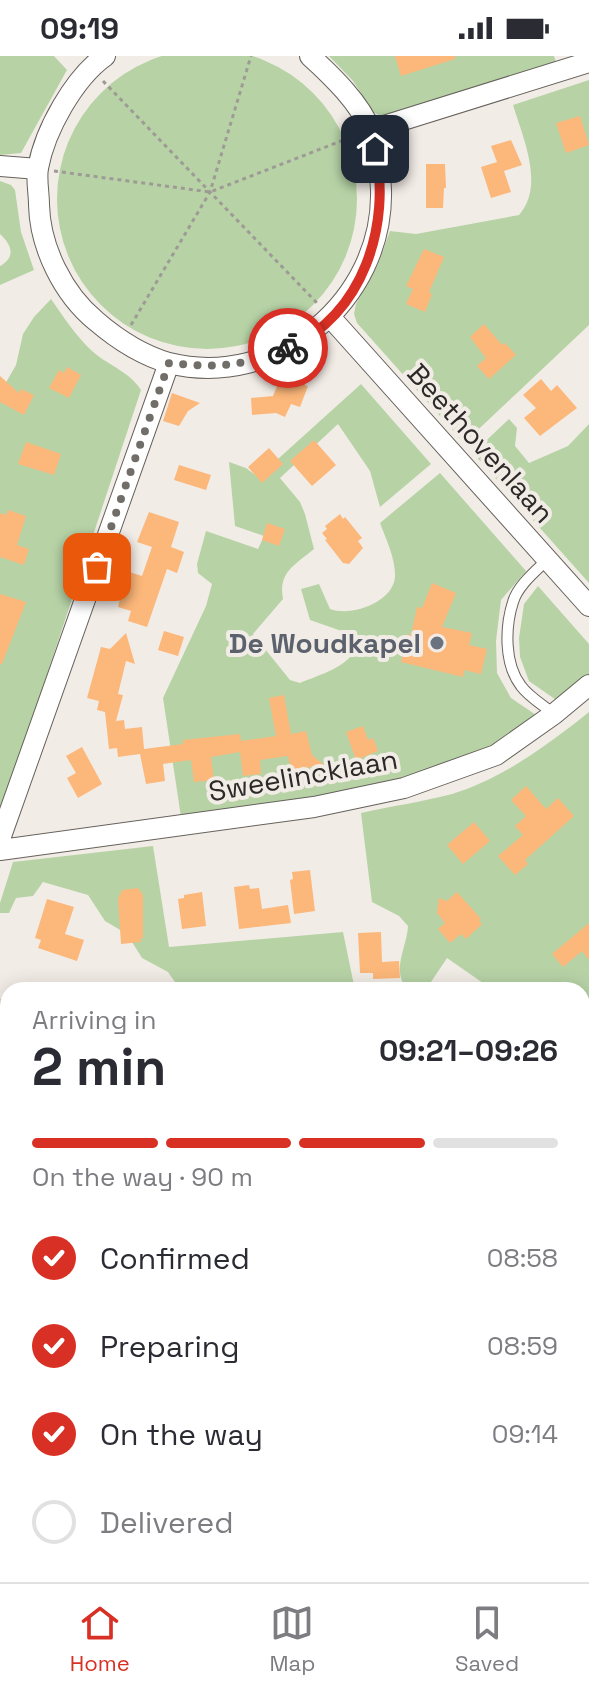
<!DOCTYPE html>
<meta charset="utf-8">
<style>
:root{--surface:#fff;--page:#f2f2f3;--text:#2b2b33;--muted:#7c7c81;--line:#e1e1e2;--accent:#d93025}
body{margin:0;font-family:"Space Grotesk",sans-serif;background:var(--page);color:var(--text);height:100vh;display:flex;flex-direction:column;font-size:30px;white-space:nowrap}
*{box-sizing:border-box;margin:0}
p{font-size:26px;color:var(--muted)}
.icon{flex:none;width:44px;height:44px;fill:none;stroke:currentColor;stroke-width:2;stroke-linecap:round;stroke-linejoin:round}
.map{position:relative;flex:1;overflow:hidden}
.details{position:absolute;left:0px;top:926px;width:590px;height:600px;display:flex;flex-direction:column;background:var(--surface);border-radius:24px 24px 0 0;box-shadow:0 4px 20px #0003}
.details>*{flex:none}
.pin{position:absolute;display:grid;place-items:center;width:68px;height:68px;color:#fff;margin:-34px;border-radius:16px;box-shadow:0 4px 12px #0006}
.courier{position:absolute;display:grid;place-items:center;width:80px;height:80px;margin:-40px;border:6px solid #d93025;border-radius:50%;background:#fff;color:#222;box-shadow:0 2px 10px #0007}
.overview em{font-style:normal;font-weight:800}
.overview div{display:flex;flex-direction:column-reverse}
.overview{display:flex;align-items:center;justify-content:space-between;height:136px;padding:0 32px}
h1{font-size:52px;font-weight:800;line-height:60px}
.bar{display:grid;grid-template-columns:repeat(4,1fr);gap:12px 8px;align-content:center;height:96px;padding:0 32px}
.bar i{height:10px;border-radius:6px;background:var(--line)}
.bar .selected{background:var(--accent)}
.bar p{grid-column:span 4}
ol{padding:0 32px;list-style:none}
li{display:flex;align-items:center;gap:24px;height:88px}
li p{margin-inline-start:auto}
li .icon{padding:8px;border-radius:50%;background:var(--accent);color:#fff;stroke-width:4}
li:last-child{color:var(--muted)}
li i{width:44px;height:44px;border:4px solid var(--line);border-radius:50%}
.status{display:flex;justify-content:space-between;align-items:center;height:56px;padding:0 40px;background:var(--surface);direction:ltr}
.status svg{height:22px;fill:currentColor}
.menu{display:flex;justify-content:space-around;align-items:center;height:112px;border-top:2px solid var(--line);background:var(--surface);font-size:22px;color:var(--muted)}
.menu a{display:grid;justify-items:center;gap:4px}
.menu .selected{color:var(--accent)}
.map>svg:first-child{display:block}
</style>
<div class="status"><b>09:19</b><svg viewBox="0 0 49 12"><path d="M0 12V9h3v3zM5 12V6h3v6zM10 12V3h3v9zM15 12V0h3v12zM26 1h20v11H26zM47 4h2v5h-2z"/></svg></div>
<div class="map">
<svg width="589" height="1526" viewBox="0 0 589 1526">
<rect width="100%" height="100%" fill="#f2ece6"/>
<path fill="#b7d3a6" d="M57 143a150 150 0 1 1 300 0a150 150 0 1 1-300 0Z
M0,0H54L67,14L21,97L0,99Z
M329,0H554L556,6L383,61L373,56L353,25Z
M589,24V269L464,387L357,267L354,258L356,248L378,208L390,175L416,178L519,159C545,130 523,82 513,49Z
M0,125L11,129L15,134L21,176L34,214L0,229V210C16,201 12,189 0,178Z
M51,243C63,260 75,279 91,294C107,309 129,315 141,334L0,761V337L16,309L23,278L34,261Z
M361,328L431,408L380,451L370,415L338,368L280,422L300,446L305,458L314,493C295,509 278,516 283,543L253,578L290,624L300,627C321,618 347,612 358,590L353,579L310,564L301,533L319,528L330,553C352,561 393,546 395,521C396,504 386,483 380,467L440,417L526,515L501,544L496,585L497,617L511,642L539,661L523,676L469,702L361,735L181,761L163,642L206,550L212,528L198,517L197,508L206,475L258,493L264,480L235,470L229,406L246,412L258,421Z
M509,363L517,372L515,390L529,407L568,390L589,368V527L473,397Z
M538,530L589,588V621L559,646L529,625L520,601L519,582L524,548Z
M589,656V1078L582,1068V934H493L447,902L427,932L404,929C393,911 407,890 408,870L399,860L372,846L361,757C391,750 422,746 452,738C502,723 549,688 589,656Z
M153,790L169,891L343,876L355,934H174L175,926L168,916L142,902L127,878L105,865L88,839L43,826L33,840L16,842L9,857H0V847L13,806Z
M0,943L8,945V1033L0,1032Z
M80,1518H219L220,1522L251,1518H365L367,1526L421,1518L420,1526H81Z"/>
<path fill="#fcb77a" d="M395,0H455V3L401,20Z
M580,60L589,89L566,97L556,67Z
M511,84L522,109L504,115L511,136L491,142L481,111L497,106L491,90Z
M426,108H445L446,132H444L443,152H426Z
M424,193L444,201L429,236L432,238L425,256L406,248L413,233L406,230Z
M484,268L502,289L505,287L516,299L489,323L477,310L486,302L470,281Z
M67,311L81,319L69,342L49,332L59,314L64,317Z
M0,320L19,337L21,333L34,339L24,359L0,346Z
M304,320L305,329L308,330L300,351L291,348L285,361L276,357L252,359L251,342L273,340L279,325L282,327L284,321L295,325Z
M541,323L551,335L557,329L577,352L540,380L524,362L536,352L523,339Z
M172,337L200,347L188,355L179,370L163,365Z
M314,384L336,409L312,430L290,405Z
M26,386L61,398L54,419L18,408Z
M269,392L283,408L262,427L248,411Z
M179,409L211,419L206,434L174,424Z
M8,454L26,460L17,489L29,493L24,509L0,501V457L6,459Z
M149,456L179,466L171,491L184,496L177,517L167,513L147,571L128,565L131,555L118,551L124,524H126L129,516L142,520L152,491L137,486Z
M340,458L343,463L345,461L362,482L358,485L363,492L349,508L343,507L325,484L327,483L322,477L327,473L325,470Z
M267,467L285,473L279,490L262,484Z
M432,527L456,537L442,571L472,577L469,589L487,593L481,618L464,614L463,621L401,606L407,578L411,579L417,551L422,552Z
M0,538L26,546L2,608H0Z
M164,575L184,581L178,600L158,594Z
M126,577L135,608L126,605L118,638L123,639L116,665L124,664L125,673L142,671L144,693L183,688V684L240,678L241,685L276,680L269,642L284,639L291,678L306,675L312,699L324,709L291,714L288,700L260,704L261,718L243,720L240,696L211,701L214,724L194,726L191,704L163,708L165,725L146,728L140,698L118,701L117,692L109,693L105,656L97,654L99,645L87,642L101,591L110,593Z
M363,670L368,684L373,682L378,695L356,704L346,676Z
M82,691L102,728L78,742L67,722L76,717L66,700Z
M526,730L546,753L558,742L574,760L525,804L528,808L515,819L498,800L523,779L515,770L526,760L511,744Z
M474,766L490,785L463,808L447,789Z
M310,814L315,855L294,858L290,824L293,823L292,816Z
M249,829L250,833L259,832L262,853L288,849L291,867L239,873L234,831Z
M138,832L143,839V882H141V886L121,888L118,843L122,834Z
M202,836L206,870L182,873L178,843L184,842V839Z
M457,836L481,863L479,864L482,868L466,883L461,878L450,887L438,873L445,867L437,857L439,842L447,845Z
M47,843L74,851L65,878L84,884L77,905L38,892L41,884L35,882Z
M589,867V904L582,895L563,911L552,898Z
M381,876L382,906L399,905L400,922L373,923V917H360L358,877Z"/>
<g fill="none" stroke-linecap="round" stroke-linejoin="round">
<g stroke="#66615c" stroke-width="12">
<path id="lane" d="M548,503C536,515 518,529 513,546C505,571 504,608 521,630C529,641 543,649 554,658"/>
</g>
<g stroke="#66615c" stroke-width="22">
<path id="street" d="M105,0C74,22 45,74 38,112C36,123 39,137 39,149C40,191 63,238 96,265C117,283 141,299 169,307C277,334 384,244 381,134C380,115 378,93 371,75C360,47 332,20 310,0
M371,74L589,6
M0,110L38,113
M331,262L589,550
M0,783L169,307
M0,794L314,751L404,732L496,699L554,658L589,629"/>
</g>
<g stroke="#66615c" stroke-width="30">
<path id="secondary" d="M582,1301L589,1300
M0,1372L8,1371"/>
</g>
<path stroke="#9e9a95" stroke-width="3" stroke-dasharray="4 4" stroke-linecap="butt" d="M103,25L317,247
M54,115L210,136L354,80
M131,269L210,136L251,0"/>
<use href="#lane" stroke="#fff" stroke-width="10"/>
<use href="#street" stroke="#fff" stroke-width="20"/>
<use href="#secondary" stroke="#eddbb5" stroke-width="28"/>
</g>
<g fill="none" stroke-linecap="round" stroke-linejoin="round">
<path stroke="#716e6a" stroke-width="8" stroke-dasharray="0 14.4" d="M97,511L169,307C217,312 242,311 288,292"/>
<path stroke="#d93025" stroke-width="10" d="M288,292C363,260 392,168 375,93"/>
</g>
<circle fill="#6b7280" stroke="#f2ece6" stroke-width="3" cx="437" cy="587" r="8"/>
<g text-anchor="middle" stroke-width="8" stroke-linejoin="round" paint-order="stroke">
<g font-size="28" fill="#2c2a28" stroke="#f2ece6">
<text transform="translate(481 387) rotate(48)" y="10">Beethovenlaan</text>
<text transform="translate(303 719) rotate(-10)" y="10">Sweelincklaan</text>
</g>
<g font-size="28" font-weight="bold" fill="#5b616d" stroke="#f2ece6" text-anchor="end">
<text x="421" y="597">De Woudkapel</text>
</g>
</g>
</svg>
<div class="pin" style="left:97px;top:511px;background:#ea580c"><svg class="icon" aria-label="bag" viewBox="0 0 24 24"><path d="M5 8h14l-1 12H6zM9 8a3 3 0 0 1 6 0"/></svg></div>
<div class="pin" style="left:375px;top:93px;background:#1f2937"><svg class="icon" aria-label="home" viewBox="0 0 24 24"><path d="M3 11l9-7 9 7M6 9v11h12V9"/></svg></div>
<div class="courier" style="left:288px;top:292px"><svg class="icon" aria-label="bike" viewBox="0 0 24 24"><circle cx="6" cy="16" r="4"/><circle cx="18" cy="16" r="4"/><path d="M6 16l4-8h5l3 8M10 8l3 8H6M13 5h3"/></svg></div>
<section class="details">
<div class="overview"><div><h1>2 min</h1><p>Arriving in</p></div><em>09:21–09:26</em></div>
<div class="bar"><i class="selected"></i><i class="selected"></i><i class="selected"></i><i></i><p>On the way · 90 m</p></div>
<ol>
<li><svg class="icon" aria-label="check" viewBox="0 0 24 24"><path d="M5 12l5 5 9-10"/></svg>Confirmed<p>08:58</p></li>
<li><svg class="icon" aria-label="check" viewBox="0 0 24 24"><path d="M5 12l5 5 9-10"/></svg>Preparing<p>08:59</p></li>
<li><svg class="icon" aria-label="check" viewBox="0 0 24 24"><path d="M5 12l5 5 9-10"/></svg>On the way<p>09:14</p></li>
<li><i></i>Delivered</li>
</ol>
</section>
</div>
<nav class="menu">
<a class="selected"><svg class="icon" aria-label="home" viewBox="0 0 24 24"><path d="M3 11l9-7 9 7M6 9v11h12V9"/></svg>Home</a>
<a><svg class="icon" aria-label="map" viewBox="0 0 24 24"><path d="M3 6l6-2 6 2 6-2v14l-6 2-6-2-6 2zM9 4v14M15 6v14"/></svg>Map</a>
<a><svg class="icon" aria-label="saved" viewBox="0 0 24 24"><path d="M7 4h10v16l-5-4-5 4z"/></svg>Saved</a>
</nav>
